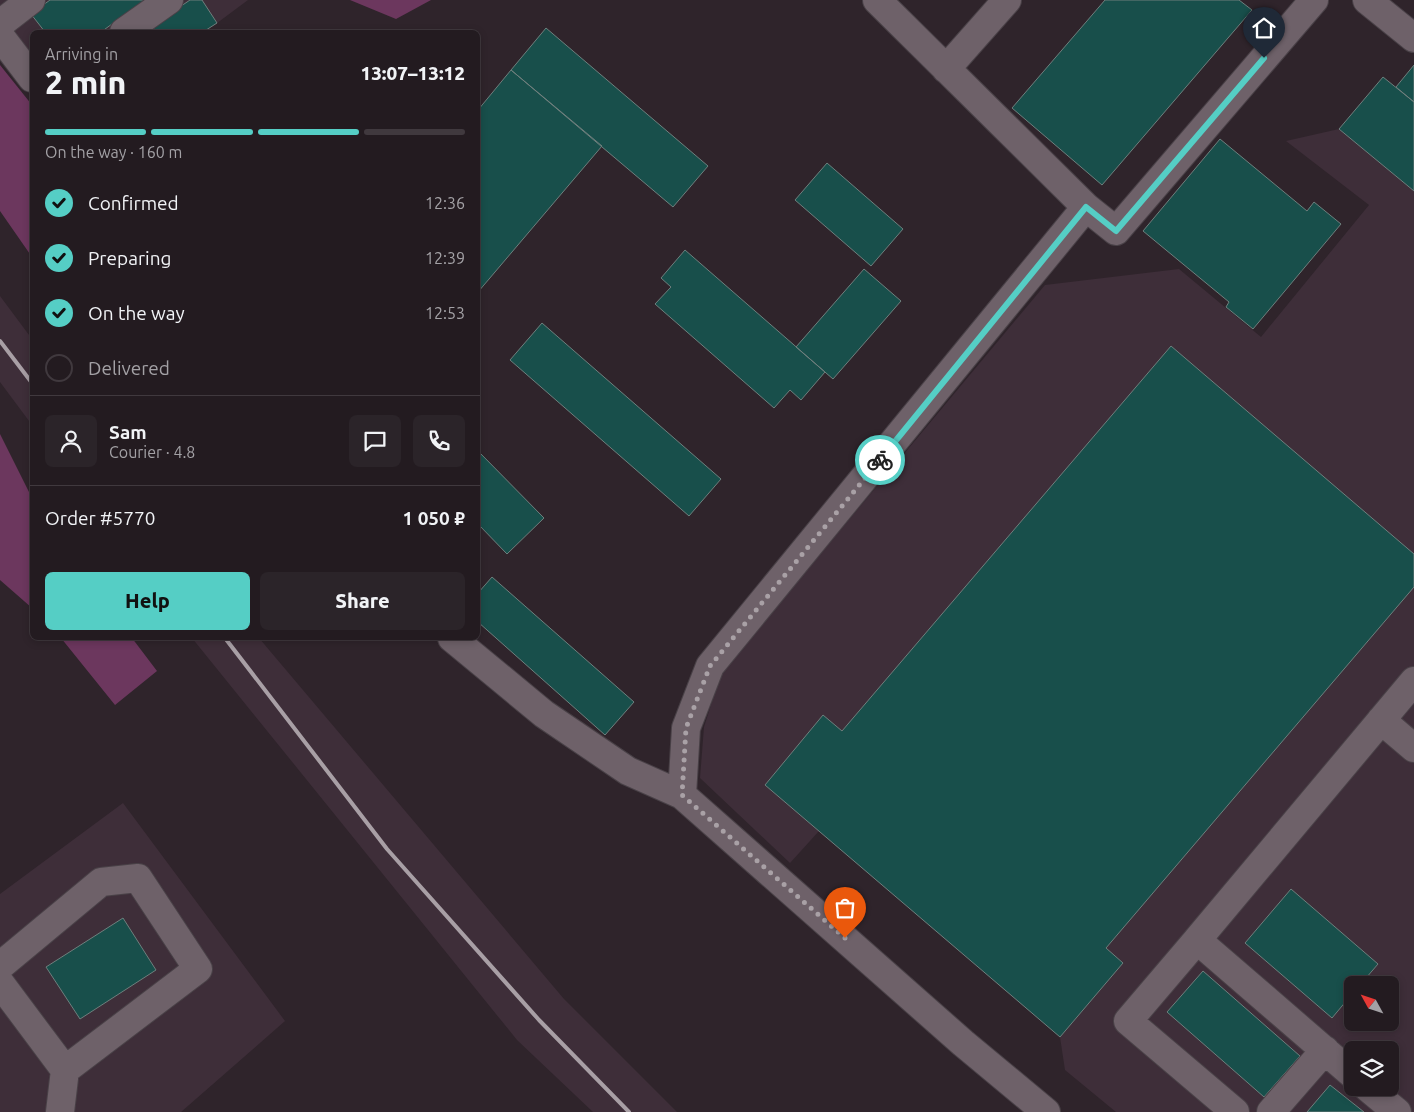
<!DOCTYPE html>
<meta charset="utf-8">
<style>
:root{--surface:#231b20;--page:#2b2429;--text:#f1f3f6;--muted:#a3a1a5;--line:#40393e;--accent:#55cec5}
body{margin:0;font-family:Ubuntu,sans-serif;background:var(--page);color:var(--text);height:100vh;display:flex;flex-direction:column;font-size:19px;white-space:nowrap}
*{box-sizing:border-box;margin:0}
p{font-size:16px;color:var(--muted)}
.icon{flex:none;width:28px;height:28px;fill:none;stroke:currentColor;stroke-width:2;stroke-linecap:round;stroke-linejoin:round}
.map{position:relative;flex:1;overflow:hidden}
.panel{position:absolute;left:30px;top:30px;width:450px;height:610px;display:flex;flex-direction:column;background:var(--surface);border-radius:8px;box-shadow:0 2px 8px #0003,0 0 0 1px var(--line)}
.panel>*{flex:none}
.needle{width:32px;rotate:310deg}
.buttons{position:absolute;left:1344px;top:976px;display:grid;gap:10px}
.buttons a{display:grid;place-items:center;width:55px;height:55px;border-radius:8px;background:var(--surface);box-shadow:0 2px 8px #0003,0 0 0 1px var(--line);font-size:25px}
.pin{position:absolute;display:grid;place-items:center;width:42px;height:42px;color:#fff;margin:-51px -21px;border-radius:50% 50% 50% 0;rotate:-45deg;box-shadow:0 0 5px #0007}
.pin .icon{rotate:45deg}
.courier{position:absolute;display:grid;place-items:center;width:50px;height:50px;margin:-25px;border:4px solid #55cec5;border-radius:50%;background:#fff;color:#222;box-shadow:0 1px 6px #0007}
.headline em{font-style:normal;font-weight:800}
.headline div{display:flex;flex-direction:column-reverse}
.headline{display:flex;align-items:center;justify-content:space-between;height:85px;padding:0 15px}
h1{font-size:32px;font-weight:800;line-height:38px}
.bar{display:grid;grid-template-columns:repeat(4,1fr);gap:8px 5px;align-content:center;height:60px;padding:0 15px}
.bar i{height:6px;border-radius:4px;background:var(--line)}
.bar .active{background:var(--accent)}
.bar p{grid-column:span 4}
.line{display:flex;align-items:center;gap:12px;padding:0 15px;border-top:1px solid var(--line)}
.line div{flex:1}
.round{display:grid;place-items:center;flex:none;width:52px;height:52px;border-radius:8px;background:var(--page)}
ol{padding:0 15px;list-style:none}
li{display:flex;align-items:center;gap:15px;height:55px}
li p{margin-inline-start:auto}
li .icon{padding:5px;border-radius:50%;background:var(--accent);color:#111;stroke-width:4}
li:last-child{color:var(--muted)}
li i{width:28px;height:28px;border:2px solid var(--line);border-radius:50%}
.button{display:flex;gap:10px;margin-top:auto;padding:10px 15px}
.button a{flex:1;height:58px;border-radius:8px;background:var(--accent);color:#111;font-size:20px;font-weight:800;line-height:58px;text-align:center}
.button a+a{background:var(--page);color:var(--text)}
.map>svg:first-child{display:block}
</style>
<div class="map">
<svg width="1414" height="1112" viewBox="0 0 1414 1112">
<rect width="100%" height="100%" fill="#2f242b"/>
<path fill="#3e2e39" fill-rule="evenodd" d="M0,0H248L205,32H32V66L0,26Z
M1339,129L1414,191V1112H1116L1065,1070L1060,1037L819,831L790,863L700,778L704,727L721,673L1045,285L1179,269L1261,337L1369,205L1286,141ZM1352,985H1390V1022H1352ZM1352,1050H1390V1088H1352Z
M0,296L32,339V425L0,382Z
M192,638H259L564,999L677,1112H593L517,1040Z
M123,803L285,1021L181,1112H0V894Z"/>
<path fill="#6c375e" d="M350,0H431L396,19Z
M0,65L32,105V207L29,210L32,215V257L0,211Z
M0,434L32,498V608L0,580Z
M61,638H132L157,671L115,705Z"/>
<path fill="#184f4b" stroke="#6e7f7d" d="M50,0H145L101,32H45L31,14Z
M190,0H202L217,23L203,32H156L152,26Z
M1105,0H1239L1252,10L1102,185L1012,108Z
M546,28L708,166L673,207L511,70Z
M1414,65V102L1396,87Z
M511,70L602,146L478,292V110Z
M1383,77L1414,102V191L1339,129Z
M1220,139L1307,211L1314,202L1341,224L1253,329L1226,307L1229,302L1143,231Z
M827,163L903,229L871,266L795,200Z
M685,250L825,372L801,400L790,390L774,408L655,304L671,287L661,278Z
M864,269L901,301L833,379L796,347Z
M542,323L721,479L689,516L510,360Z
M1171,346L1414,554V587L1106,948L1123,963L1060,1037L765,785L823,715L842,731Z
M478,451L544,518L507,554L478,524Z
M492,577L634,702L605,735L478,622V593Z
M1291,889L1378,964L1360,985H1352V994L1332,1018L1245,943Z
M123,918L156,970L80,1019L46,967Z
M1203,971L1300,1056L1264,1097L1167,1012Z
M1330,1085L1364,1112H1307Z"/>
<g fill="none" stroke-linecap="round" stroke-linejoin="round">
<g stroke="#494147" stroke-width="30">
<path id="minor" d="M1367,0L1414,38
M0,24L31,0
M124,32L169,0
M0,36L32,78
M946,69L1007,0
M1086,207L1116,231L1314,0
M452,638L544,714L628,771L682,795L686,728L710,666L1086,207L877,0
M1381,720L1414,748
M682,795L963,1043L1046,1112
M1197,940L1128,1021L1235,1112
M0,966L101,882L138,878L198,969L65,1070
M0,983L65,1070L60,1112
M1352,1074L1197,940L1414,681
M1368,1088L1397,1112
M1271,1112L1325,1050"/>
</g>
<use href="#minor" stroke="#6e6169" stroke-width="28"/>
<path stroke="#a89fa5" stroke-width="4" d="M0,341L32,383
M225,638L387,849L539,1020L629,1112"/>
</g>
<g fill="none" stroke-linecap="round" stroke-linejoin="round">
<path stroke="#a9a1a6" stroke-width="5" stroke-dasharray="0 9" d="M845,938L682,795L686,728L710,666L880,460"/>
<path stroke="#55cec5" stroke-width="6" d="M880,460L1086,207L1116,231L1264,58"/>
</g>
</svg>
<div class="buttons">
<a><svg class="needle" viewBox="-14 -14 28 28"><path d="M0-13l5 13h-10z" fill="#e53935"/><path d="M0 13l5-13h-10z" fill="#a3a1a5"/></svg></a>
<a><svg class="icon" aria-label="layers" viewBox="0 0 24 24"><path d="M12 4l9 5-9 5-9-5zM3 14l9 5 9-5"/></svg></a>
</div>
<div class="pin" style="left:845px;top:938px;background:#ea580c"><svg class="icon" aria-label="bag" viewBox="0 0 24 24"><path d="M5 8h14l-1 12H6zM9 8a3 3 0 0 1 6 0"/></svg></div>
<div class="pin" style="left:1264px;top:58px;background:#1f2937"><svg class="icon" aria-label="home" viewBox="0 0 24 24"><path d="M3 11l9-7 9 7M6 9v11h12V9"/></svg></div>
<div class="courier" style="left:880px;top:460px"><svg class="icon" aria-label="bike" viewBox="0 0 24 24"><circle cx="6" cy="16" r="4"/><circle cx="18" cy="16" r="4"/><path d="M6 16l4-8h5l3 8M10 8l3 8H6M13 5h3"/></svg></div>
<section class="panel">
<div class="headline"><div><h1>2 min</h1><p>Arriving in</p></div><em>13:07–13:12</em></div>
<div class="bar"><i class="active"></i><i class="active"></i><i class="active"></i><i></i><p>On the way · 160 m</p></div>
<ol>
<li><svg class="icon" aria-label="check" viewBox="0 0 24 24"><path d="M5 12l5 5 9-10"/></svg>Confirmed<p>12:36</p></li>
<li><svg class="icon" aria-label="check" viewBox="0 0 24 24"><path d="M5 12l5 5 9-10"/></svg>Preparing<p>12:39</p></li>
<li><svg class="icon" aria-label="check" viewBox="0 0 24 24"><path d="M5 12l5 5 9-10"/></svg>On the way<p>12:53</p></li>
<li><i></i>Delivered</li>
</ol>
<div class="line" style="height:90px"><a class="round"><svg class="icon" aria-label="person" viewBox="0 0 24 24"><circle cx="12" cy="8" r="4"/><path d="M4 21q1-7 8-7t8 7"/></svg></a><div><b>Sam</b><p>Courier · 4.8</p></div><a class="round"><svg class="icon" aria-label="chat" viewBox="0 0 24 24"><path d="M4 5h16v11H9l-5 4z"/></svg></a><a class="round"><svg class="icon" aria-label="phone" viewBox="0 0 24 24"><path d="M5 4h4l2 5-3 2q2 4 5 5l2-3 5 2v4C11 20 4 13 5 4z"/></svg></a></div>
<div class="line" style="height:65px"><div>Order #5770</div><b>1 050 ₽</b></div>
<div class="button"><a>Help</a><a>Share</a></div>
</section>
</div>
